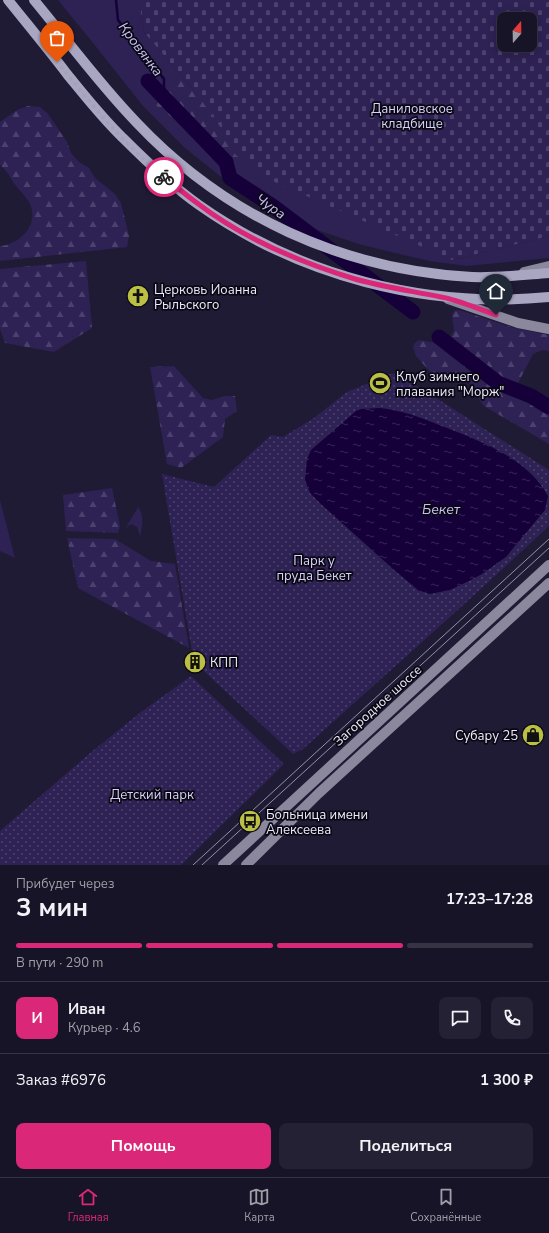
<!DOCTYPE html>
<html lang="ru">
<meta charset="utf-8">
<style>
:root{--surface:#181428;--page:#252134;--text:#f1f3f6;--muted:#9f9ea8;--line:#363345;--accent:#db2777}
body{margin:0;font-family:"Nunito Sans",sans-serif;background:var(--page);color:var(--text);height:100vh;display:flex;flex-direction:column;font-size:15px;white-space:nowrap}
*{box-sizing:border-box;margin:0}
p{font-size:13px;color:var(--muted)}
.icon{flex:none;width:22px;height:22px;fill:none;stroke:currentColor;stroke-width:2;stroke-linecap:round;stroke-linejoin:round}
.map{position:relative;height:865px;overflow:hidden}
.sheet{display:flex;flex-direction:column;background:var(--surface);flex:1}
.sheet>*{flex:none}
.needle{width:26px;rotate:20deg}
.tools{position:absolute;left:497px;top:12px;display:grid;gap:8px}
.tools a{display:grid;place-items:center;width:40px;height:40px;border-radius:8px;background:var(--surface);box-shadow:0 2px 10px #0003,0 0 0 1px var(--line);font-size:20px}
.pin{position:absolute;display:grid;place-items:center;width:34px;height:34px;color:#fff;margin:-41px -17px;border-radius:50% 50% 50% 0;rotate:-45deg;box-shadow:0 0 4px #0007}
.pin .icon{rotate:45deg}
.courier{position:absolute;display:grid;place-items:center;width:40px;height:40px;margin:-20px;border:3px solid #db2777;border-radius:50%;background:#fff;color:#222;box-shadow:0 1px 5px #0007}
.headline em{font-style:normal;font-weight:700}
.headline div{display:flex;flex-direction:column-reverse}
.headline{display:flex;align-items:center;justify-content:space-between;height:68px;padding:0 16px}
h1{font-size:26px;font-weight:700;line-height:30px}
.bar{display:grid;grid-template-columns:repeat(4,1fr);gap:6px 4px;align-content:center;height:48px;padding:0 16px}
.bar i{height:5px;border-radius:3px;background:var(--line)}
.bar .selected{background:var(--accent)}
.bar p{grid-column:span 4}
.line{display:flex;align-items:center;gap:10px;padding:0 16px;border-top:1px solid var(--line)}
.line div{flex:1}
.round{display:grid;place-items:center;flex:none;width:42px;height:42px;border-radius:8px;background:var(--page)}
.primary-button{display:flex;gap:8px;margin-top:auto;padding:8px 16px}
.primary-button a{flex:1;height:46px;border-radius:8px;background:var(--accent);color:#fff;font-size:16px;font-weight:700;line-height:46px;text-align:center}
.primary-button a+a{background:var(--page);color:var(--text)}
.tabs{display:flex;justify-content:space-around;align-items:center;height:56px;border-top:1px solid var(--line);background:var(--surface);font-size:11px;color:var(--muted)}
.tabs a{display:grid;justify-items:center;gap:2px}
.tabs .selected{color:var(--accent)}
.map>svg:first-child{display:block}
</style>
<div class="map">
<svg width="549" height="865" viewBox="0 0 549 865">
<defs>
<pattern id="forest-firs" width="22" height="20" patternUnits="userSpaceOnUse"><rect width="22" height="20" fill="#2e2154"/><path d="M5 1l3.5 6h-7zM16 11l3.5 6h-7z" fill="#4c416e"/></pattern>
<pattern id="cemetery-stones" width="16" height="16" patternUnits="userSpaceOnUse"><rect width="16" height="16" fill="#2e2154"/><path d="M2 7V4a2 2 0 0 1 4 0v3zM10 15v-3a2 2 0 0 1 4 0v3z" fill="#4c416e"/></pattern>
<pattern id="park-dots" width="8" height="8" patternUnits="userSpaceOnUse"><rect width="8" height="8" fill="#2e2154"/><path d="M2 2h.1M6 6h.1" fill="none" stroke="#4c416e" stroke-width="1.8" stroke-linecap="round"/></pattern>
<pattern id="water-ripples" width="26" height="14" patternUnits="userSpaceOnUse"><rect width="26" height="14" fill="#15003a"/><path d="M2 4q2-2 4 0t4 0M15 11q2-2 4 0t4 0" fill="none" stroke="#372557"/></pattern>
</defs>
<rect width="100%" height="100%" fill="#201b35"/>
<path fill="#2e2154" d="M58,0H139L144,32L197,94L452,260L549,236V258L467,266L429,261L362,245L311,228L257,201L220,176L185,148L143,106L97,48Z
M0,500L15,558L0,551Z
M138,507C145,516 142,527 140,537L137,527L131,524L125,529Z"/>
<path fill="url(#forest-firs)" d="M179,77L197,94L231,142V150L238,157L234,166L222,167L215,165L206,150L189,131L177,121L154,104L159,82L173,85Z
M28,106L40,107L48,114L67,142L71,153L79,162L89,168L95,178L115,194L121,203L129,236L127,247L0,261V246C7,246 14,242 20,238C32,229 36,215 29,202C25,195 18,189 13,182C9,175 6,170 0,165V122L17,110Z
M86,261L92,328L54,352L5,343L0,329V269Z
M459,310L514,328L549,335V351L542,350L533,354L518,383L521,389L549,405V444L484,406C477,398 476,388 468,382H452L433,375L416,356L413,347L415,343L419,340L442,344L447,342L450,339L454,330L452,315L454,311Z
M174,366L203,398L212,400L224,396H235L237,411L225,419L223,437L181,468L167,464L150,367Z
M112,488L120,526L118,533L66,531L63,495Z
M67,538L115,539L151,561L175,564L189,648L78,588Z"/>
<path fill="url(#cemetery-stones)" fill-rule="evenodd" d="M139,0H549V236L452,260L259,175L231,142L197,94L144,32ZM504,19H530V45H504Z"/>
<path fill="url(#park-dots)" d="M393,373L422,389L549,470V526C468,602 385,675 303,749L293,754L208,675L199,666L203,663L192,651L162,474L214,487L271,435L283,437L314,418L347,392Z
M191,676L284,764L181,865H0V831L89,754L141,712Z"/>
<path fill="url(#water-ripples)" d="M380,408C401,410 420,417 439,425C478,440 527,457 548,496L545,510L506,557L482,574L469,581L450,590L430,594L419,591L393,569L322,505L310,493L305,480L307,459L311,450L356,411L361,409Z"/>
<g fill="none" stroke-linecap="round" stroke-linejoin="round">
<path stroke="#15003a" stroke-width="2.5" d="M116,0L118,20L164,79V97"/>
<path stroke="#15003a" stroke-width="15" d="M148,81L226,162L230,178L274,207L413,312
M439,337L498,383L531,396L549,407"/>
<path stroke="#8b889e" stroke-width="10" d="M524,272L549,266
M448,299L518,323L549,329
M223,865L549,565
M246,865L319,793L549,583"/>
<path stroke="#a9a6c2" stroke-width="10" d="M8,0C28,25 48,49 67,74C85,96 103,119 123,138C147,162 172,186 199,205C300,276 426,309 549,297
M34,0C68,41 100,85 137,123C226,217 343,270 472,277C498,278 523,275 549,273"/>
<path stroke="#9390a5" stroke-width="1" d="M193,865L549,539
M202,865L549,548"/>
</g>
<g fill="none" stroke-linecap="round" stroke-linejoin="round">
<path stroke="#a5a2b6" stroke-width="4" stroke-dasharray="0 7.2" d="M57,62C90,102 123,144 164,177"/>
<path stroke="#db2777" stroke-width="5" d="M164,177C175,186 186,195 197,203C244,239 299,262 355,279C383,287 412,291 441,297C459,300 478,309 496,315"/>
</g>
<defs>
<g id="church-disc" transform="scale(1.15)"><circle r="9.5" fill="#bbc044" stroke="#0a0813"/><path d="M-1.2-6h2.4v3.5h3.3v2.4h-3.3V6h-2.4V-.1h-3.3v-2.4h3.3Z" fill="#111"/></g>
<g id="stadium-disc" transform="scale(1.15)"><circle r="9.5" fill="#bbc044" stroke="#0a0813"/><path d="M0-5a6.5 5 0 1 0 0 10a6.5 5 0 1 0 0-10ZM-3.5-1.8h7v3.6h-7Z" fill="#111"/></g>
<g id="building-disc" transform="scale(1.15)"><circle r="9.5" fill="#bbc044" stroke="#0a0813"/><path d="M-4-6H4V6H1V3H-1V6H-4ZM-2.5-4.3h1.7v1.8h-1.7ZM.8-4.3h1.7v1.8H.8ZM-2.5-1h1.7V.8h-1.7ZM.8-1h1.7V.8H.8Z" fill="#111"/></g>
<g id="shop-disc" transform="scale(1.15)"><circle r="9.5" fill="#bbc044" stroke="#0a0813"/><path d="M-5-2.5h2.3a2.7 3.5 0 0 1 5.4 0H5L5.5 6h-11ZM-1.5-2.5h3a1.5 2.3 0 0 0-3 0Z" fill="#111"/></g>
<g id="bus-disc" transform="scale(1.15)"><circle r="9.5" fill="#bbc044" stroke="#0a0813"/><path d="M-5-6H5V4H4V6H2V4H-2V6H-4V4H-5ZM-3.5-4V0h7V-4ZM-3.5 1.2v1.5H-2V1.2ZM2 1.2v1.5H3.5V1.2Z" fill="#111"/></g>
</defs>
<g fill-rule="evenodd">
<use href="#church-disc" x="138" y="296"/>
<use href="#stadium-disc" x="380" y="383"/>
<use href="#building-disc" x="195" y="662"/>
<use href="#shop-disc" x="533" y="735"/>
<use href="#bus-disc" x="250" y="821"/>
</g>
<g text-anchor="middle" stroke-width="3.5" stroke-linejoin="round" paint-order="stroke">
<g font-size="13" fill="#d7d2f9" stroke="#0a0813">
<text x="412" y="113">Даниловское<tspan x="412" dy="15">кладбище</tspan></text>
<text x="314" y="565">Парк у<tspan x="314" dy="15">пруда Бекет</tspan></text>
<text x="152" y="799">Детский парк</text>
</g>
<g font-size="13" fill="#eceafc" stroke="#0a0813" text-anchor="start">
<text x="154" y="294">Церковь Иоанна<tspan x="154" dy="15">Рыльского</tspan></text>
<text x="396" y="381">Клуб зимнего<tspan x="396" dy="15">плавания "Морж"</tspan></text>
<text x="210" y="667">КПП</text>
<text x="518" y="740" text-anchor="end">Субару 25</text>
<text x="266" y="819">Больница имени<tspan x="266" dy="15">Алексеева</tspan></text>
</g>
<g font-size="13" fill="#eceafc" stroke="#0a0813">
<text transform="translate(377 705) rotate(-42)" y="5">Загородное шоссе</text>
</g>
<g font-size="14" font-style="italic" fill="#c7bff8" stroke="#0a0813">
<text transform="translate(141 49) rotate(53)" y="5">Кровянка</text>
<text transform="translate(271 206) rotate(35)" y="5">Чура</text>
<text x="441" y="514">Бекет</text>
</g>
</g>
</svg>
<div class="tools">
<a><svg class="needle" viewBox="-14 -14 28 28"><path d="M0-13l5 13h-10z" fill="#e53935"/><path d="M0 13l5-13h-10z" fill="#9f9ea8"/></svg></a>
</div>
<div class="pin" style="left:57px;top:62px;background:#ea580c"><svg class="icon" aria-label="bag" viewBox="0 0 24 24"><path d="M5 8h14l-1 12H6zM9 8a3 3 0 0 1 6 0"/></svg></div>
<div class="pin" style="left:496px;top:315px;background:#1f2937"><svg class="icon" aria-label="home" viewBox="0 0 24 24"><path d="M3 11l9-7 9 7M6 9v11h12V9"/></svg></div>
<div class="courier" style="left:164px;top:177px"><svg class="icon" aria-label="bike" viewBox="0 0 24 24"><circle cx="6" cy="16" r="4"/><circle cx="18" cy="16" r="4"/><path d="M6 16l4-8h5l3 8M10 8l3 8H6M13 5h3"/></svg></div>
</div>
<section class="sheet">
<div class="headline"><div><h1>3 мин</h1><p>Прибудет через</p></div><em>17:23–17:28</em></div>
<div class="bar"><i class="selected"></i><i class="selected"></i><i class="selected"></i><i></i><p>В пути · 290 m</p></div>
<div class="line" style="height:72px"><b class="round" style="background:var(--accent);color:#fff">И</b><div><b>Иван</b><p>Курьер · 4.6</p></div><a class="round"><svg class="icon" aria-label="chat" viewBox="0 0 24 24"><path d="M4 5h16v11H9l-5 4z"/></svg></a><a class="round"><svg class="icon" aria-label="phone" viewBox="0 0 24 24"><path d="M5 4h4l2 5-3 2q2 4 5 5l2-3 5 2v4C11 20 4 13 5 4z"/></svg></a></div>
<div class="line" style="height:52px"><div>Заказ #6976</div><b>1 300 ₽</b></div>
<div class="primary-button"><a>Помощь</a><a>Поделиться</a></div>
</section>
<nav class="tabs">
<a class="selected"><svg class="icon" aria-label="home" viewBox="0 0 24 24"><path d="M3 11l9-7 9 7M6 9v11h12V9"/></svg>Главная</a>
<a><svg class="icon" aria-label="map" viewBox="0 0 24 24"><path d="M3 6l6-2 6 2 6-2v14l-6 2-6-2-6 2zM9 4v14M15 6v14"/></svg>Карта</a>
<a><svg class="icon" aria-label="saved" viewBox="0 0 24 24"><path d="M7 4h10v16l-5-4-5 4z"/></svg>Сохранённые</a>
</nav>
